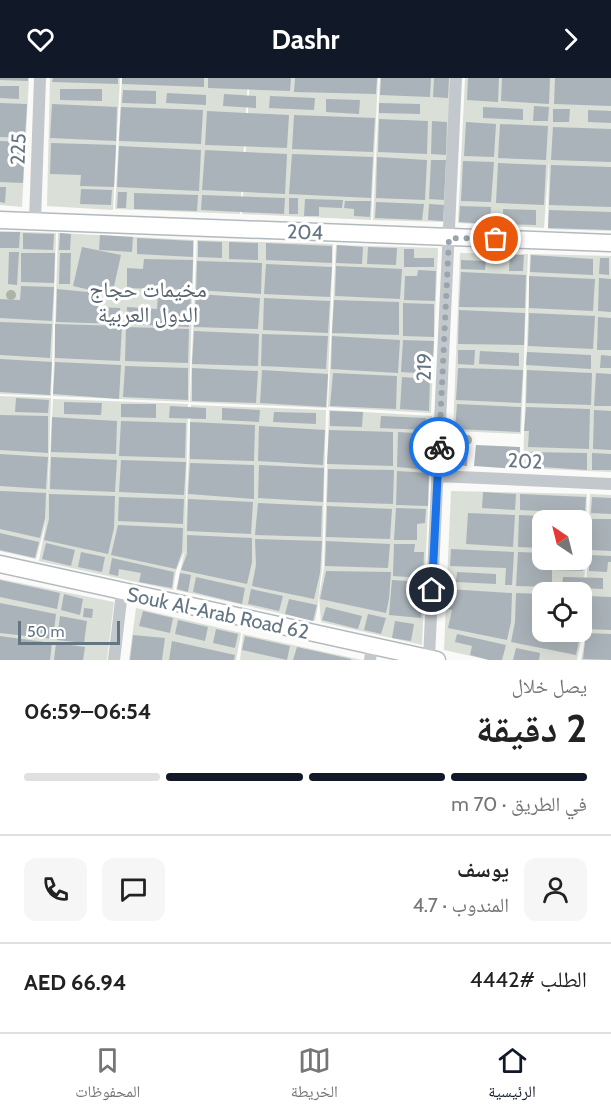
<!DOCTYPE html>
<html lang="ar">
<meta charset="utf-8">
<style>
:root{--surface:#fff;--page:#f6f6f6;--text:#222;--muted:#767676;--line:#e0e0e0;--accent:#111827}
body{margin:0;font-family:Cabin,"Noto Naskh Arabic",sans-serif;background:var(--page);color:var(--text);direction:rtl;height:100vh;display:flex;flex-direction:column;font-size:22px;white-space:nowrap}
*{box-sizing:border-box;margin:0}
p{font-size:20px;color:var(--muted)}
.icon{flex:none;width:33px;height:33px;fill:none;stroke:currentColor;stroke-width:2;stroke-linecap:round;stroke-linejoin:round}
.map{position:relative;height:582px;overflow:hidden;direction:ltr}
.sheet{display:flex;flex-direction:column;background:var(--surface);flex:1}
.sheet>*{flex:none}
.needle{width:39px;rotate:325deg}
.fabs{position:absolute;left:532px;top:432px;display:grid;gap:12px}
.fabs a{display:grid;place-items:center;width:60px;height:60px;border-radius:12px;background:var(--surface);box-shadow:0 6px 24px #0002;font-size:30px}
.scale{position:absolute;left:18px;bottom:15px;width:102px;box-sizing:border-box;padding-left:6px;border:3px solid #657683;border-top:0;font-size:16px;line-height:21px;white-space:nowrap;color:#657683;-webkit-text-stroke:4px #fff;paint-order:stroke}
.pin{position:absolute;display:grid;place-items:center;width:51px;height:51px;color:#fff;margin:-26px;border:3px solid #fff;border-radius:50%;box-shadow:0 2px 6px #0007}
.courier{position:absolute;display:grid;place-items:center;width:60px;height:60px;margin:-30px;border:4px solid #1a73e8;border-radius:50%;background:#fff;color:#222;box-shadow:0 2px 8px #0007}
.head em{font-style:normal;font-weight:800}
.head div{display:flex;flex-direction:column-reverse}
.head{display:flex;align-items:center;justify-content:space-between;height:102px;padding:0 24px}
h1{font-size:39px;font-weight:800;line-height:45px}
.bar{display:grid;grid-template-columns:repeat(4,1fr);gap:9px 6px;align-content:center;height:72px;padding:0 24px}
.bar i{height:8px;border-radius:4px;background:var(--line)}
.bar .active{background:var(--accent)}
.bar p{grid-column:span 4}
.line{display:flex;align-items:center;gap:15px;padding:0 24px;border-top:2px solid var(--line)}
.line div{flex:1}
.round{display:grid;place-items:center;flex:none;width:63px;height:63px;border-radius:12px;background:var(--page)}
header{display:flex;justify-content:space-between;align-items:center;height:78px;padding:0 24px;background:var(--accent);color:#fff;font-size:27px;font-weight:800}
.tabs{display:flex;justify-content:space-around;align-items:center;height:84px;border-top:2px solid var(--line);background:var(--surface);font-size:16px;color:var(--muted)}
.tabs a{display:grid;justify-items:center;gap:3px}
.tabs .active{color:var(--accent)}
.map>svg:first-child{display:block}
</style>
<header><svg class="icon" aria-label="forward" viewBox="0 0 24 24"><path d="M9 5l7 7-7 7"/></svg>Dashr<svg class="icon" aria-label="heart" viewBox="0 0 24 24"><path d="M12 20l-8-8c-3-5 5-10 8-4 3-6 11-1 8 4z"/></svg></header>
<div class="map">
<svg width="611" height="582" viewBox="0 0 611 582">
<rect width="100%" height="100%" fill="#fafaf8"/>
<path fill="#dadfd7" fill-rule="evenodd" d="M0,0H29L22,129L0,127Z
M50,0H120L113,132L47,128Z
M122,0H248L240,136L115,131Z
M250,0H378L371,142L242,136Z
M380,0H451L444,144L373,142Z
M465,0H611V153L548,151L549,80L544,150L458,145Z
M0,153L56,155L51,318L0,316Z
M58,155L194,162L189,324L53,318Z
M197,162L333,166L327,330L190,324Z
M336,167L438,170L431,335L328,329Z
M460,175L528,176L521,356L453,353Z
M530,176L611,178V394L523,390Z
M0,318L51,320L47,434L53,321L188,326L185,465L191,327L326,332L322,491C319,509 319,526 315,543L176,512L185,472L176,493L173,512L39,483L47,439L36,481L0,473Z
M329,332L432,338L422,567L321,544L319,519L324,490Z
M451,413L587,416L583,553L577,582H489L444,572ZM543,442H582V482H543ZM543,514H582V554H543Z
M590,416L611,417V582H581L584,567Z
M0,501L114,524L107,582H0Z
M136,530L241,555L236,582H129Z
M243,556L362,582H240Z"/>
<path fill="#aab3b9" d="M0,0H28V3L0,2Z
M53,0H118V6L52,4Z
M122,0H204V9L122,6Z
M208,0H291L290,13L208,10Z
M295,0H377L376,16L294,14Z
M381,0H431L430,19L380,17Z
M434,0H449L448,20L433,19Z
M468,0H499L498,24L467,22Z
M502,0H550L549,26L501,23Z
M555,0H611V28L554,26Z
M0,8H19V21L0,20Z
M60,11H102V23L60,22Z
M123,12L156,13V26L122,25Z
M167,15L206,17V27L166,25Z
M224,16L256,18V30L223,28Z
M270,18L315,20L314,32L269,30Z
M326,21L360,22L359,36L326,34Z
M0,25L27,26L25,60L0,59Z
M379,25L420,26V36L379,35Z
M52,26L117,29L116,63L50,60Z
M534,28L549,29L548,43H533Z
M121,29L203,32L201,66L119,63Z
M483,29L523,31V42L483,40Z
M553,31H570L569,44H553Z
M588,32L611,33V45L588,44Z
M207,33L289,37L287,70L205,67Z
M294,37L375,40L373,74L292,71Z
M379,41L428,43L427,76L378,74Z
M432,43L447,44L446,77L431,76Z
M466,44L496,46L494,79L464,78Z
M500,46L548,48L546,82L498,80Z
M553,49L611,51V84L551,82Z
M0,63L25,64L23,105L0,104Z
M51,65L116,67L114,109L80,108L81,97L50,96Z
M119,68L201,72L199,113L117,109Z
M205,72L287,76L285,116L202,112Z
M292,76L373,79L371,120L289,116Z
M377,79L427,82L425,122L376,120Z
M431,82H446L444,122L429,121Z
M463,83L494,84L491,124L461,123Z
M498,85L546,87L544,127L496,125Z
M551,87L611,89V129L549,127Z
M0,109H6L5,125L0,124Z
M81,111L112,112L111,127L80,126Z
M118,114H127L126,130H117Z
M134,115L198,117L197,133L134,131Z
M202,117L285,120L284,136L201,132Z
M289,120H298V136H289Z
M305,121L343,122L342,130L319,129V138H304Z
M345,123H371L370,139L354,138V131L344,130Z
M376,124L424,126L422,142L375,140Z
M429,126L444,127L443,143L428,142Z
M460,128L491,129L490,146L459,144Z
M503,131L536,132V147L503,146Z
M549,132L611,134V152L548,150Z
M0,154H20L19,170H0Z
M23,155L54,156L53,172L23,171Z
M60,155L71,156L70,172H59Z
M100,157L133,159L132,174L99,172Z
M137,160L193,163V179L137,176Z
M198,163L222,164V180L198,179Z
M229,164L258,165V182L229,181Z
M266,165L332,168V185L266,182Z
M337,167L363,169L362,186L336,185Z
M82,169L121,177L112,217L73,208Z
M368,169L397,170L396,187L367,186Z
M404,171H414V180H434V189H404Z
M9,174H19L17,207L8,206Z
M21,175H55L54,205L21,204Z
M60,175H71L70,206H59Z
M510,177H524L523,193H509Z
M531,177L593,181V197L530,194Z
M600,180H609V197L599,196Z
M144,181L193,182L192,212L127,210V190L143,191Z
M461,182L486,183L485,192L461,191Z
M197,183L262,185L261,216L196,212Z
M266,186L332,189L330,219L264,216Z
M336,188L402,191L400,221L335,218Z
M418,192L436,193L435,223L404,222L405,198H417Z
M461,194L526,197L525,230L459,229Z
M529,198L595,201L593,233L529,230Z
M599,200L611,201V234L598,233Z
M21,208L54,209L52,243L0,240V221L20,222Z
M57,211L97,215L98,229L120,230L121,246L56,244Z
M158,215L191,216L189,249L126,246L127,229L157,231Z
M196,216L260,220L258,251L194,249Z
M264,220L330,223L328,255L263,252Z
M334,222L399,224V257L332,255Z
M403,225L434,226V259L403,258Z
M459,232L525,235L524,267L458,266Z
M529,235L595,238L593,271L528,268Z
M598,239L611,240V272H597Z
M0,244L52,246L50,280L0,277Z
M55,246L122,248L120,283L55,280Z
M126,249L189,251L188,285L125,283Z
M194,253L259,256L258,288L192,286Z
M262,256L328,258L326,291L261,288Z
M332,258L400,262L398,295L331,291Z
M403,262L434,263L432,296L401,294Z
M458,272H475L474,287L458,286Z
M480,273L519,275V288L479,286Z
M527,274L591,277V291L526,287Z
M601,277L611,278V290H600Z
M0,281L52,284L50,317L0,314Z
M55,284L121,287L119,321L53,316Z
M125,288L188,290V322L123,319Z
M192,290L258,293L256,325L192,323Z
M458,290L523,292L521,325L456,322Z
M262,292L328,296L326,329L260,325Z
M527,292L592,295L591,327L526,325Z
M333,295L397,298L396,331L330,328Z
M596,295L611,296V328H594Z
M402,299L430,301L429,333L400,331Z
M16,320L49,322L48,335L15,334Z
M64,324L102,325L101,337L64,336Z
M121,326H156V340L121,339Z
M457,326L521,329L520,354L455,351Z
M170,328L206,330V341L169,340Z
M526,329L590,331L589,371L528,369L529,353H524Z
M222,330L260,332L259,344L222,342Z
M594,332L611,333V372L593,371Z
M330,333L363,334L362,349L330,348Z
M274,334L316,335V346L273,344Z
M0,337L48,338V375L0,372Z
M381,338L426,340V352L380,350Z
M52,339L117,343L116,376L51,374Z
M121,343L186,345L185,380L119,378Z
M190,344L255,347L254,383L190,381Z
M259,348L325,352L323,387L258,383Z
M329,352L393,354V388L327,386Z
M398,354L430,356L429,392L397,389Z
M476,367L520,369L519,391L474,388Z
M454,370L468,371L467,388L453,387Z
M528,374L587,375V392L527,388Z
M592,375L611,376V392H592Z
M0,376L48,379L46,411L0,408Z
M51,379L117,382L115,414L50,411Z
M121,382L186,384L184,417L119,414Z
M190,385L254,387V421L188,416Z
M259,387L324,390L323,424L258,420Z
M328,391L394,392L393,426L327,424Z
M397,393L429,395L428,428L396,427Z
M0,413L46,415L45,440L40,460L0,451Z
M483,414L516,416L515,432L482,430Z
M49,416L115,418L114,450L108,476L44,462L49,441Z
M520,416L586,419L585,435L520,432Z
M119,419L184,421L183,446L118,443Z
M592,419L611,420V436L591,435Z
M188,421L253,424L251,456L187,453Z
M258,425L322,428L321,459L255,457Z
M327,428L392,431L390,461L326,459Z
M396,430L426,431L425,445L417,446V462H394Z
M468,435L515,437L513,469L466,466Z
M519,437L585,440L584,463H582V442H543V470L518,469Z
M591,441H611V473L590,472Z
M118,447L183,450L182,474L176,491L111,477Z
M0,455L39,464L35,480L0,472Z
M187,457L252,460V484L247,506L181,492L187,476Z
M255,461L322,463L320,495L314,521L252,508L256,487Z
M326,463L390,466L388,490L325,488Z
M46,465L75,472L71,488L42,481Z
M394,466H415L414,474H424L423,500L393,498Z
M451,471L514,474L512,507H505L506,490L450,488Z
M81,474L105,479L102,494L78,489Z
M518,474L543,475V482H583V493L552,492V509L516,508Z
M589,477L611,478V484H608L607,494L589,493Z
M112,480L174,494L172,510L139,504L141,495L119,491L118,498L109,496Z
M326,493L391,494L389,521L386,535L320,521Z
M457,494L496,496V506L456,504Z
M180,495L191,497L188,514L177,511Z
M196,499L245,510L242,526L193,514Z
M563,499L603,500V511L562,509Z
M0,502L60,515L57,531L0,519Z
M392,502L424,504L421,540L389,537Z
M251,511L283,518L279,533L248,526Z
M448,511L512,515L511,544L507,562L448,550L452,532L447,531Z
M516,515L543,516V554H581L576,577L511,564L515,544Z
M64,516L83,521L80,537L61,532Z
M587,518L611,519V552L586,551Z
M289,521L317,527L313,543L285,536Z
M0,525L56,536L53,561L0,555Z
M326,529L362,538L358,551L322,542Z
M84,530L93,531L92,540L83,539Z
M143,533L173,540L170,555L139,548Z
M368,536L386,540L381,556L364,552Z
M60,538L87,543L84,565L57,562Z
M178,542L208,549L205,563L175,556Z
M395,543L414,546L411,563L392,560Z
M216,551L238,556L235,570L213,565Z
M586,555L611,556V582L583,581Z
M457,556L506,567L502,582H489L470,577L472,568L455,564Z
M133,557L165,560L162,582H130Z
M0,558L52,565L50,582H0Z
M245,558L290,568L287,582L242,572Z
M172,563L235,577L234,582H169Z
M56,565L85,569L83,582H54Z
M297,569L351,581V582H293Z
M516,570L540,575L539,582H513Z"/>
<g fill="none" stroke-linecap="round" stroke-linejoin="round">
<g stroke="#b3babf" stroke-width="19">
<path id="secondary" d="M0,142L611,165
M0,486L437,582"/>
</g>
<path stroke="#c3c8cc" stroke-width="12" d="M35,143L40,0
M437,398L611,406
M429,580L456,0
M114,582L122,514
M370,582L372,568"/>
<use href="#secondary" stroke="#fff" stroke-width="16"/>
</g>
<g fill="#aab4a7">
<circle cx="11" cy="217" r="5"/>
<circle cx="467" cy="362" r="5"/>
</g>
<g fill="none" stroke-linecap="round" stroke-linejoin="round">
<path stroke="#99a4ac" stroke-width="6" stroke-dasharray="0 10.8" d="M439,369L449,160L496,161"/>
<path stroke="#1a73e8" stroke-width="8" d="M432,512L439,369"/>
</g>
<g text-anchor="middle" stroke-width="6" stroke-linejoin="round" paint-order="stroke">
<g font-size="20" fill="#657683" stroke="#fff">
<text transform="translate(18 71) rotate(-88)" y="7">225</text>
<text transform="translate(305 154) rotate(2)" y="7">204</text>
<text transform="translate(424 289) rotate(-88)" y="7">219</text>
<text transform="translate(525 383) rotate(3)" y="7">202</text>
<text transform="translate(218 535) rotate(12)" y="7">Souk Al-Arab Road 62</text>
</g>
<g font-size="22" fill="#57646e" stroke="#fff">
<text x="148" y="219">مخيمات حجاج<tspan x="148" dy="25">الدول العربية</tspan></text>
</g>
</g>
</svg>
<div class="fabs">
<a><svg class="needle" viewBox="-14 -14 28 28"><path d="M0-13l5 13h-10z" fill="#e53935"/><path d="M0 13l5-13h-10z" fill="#767676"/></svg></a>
<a><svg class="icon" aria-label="locate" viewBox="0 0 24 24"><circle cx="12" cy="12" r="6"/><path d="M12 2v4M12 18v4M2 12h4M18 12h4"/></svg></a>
</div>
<div class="scale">50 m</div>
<div class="pin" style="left:496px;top:161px;background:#ea580c"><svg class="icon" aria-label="bag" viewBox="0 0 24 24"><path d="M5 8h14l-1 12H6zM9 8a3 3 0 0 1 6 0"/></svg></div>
<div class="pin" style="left:432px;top:512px;background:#1f2937"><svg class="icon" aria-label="home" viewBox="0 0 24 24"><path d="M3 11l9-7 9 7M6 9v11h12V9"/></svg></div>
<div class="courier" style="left:439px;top:369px"><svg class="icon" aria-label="bike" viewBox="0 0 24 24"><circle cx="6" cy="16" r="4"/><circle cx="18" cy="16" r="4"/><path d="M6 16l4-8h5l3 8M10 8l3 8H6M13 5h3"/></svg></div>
</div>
<section class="sheet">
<div class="head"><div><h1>2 دقيقة</h1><p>يصل خلال</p></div><em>06:54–06:59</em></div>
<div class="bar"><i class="active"></i><i class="active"></i><i class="active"></i><i></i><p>في الطريق · 70 m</p></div>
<div class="line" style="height:108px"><a class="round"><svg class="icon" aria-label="person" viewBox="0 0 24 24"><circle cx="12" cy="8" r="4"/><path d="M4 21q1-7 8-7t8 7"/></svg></a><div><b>يوسف</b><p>المندوب · 4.7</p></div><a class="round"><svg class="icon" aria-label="chat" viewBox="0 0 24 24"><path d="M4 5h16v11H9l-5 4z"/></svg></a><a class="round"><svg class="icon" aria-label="phone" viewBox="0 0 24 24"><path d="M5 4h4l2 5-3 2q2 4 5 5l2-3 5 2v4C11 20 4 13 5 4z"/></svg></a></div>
<div class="line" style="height:78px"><div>الطلب #4442</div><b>AED 66.94</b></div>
</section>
<nav class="tabs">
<a class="active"><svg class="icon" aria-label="home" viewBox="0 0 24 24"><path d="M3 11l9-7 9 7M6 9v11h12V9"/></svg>الرئيسية</a>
<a><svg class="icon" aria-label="map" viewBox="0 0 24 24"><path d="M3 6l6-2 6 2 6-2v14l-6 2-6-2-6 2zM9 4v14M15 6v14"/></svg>الخريطة</a>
<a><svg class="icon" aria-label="saved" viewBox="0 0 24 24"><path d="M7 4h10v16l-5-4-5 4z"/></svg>المحفوظات</a>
</nav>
